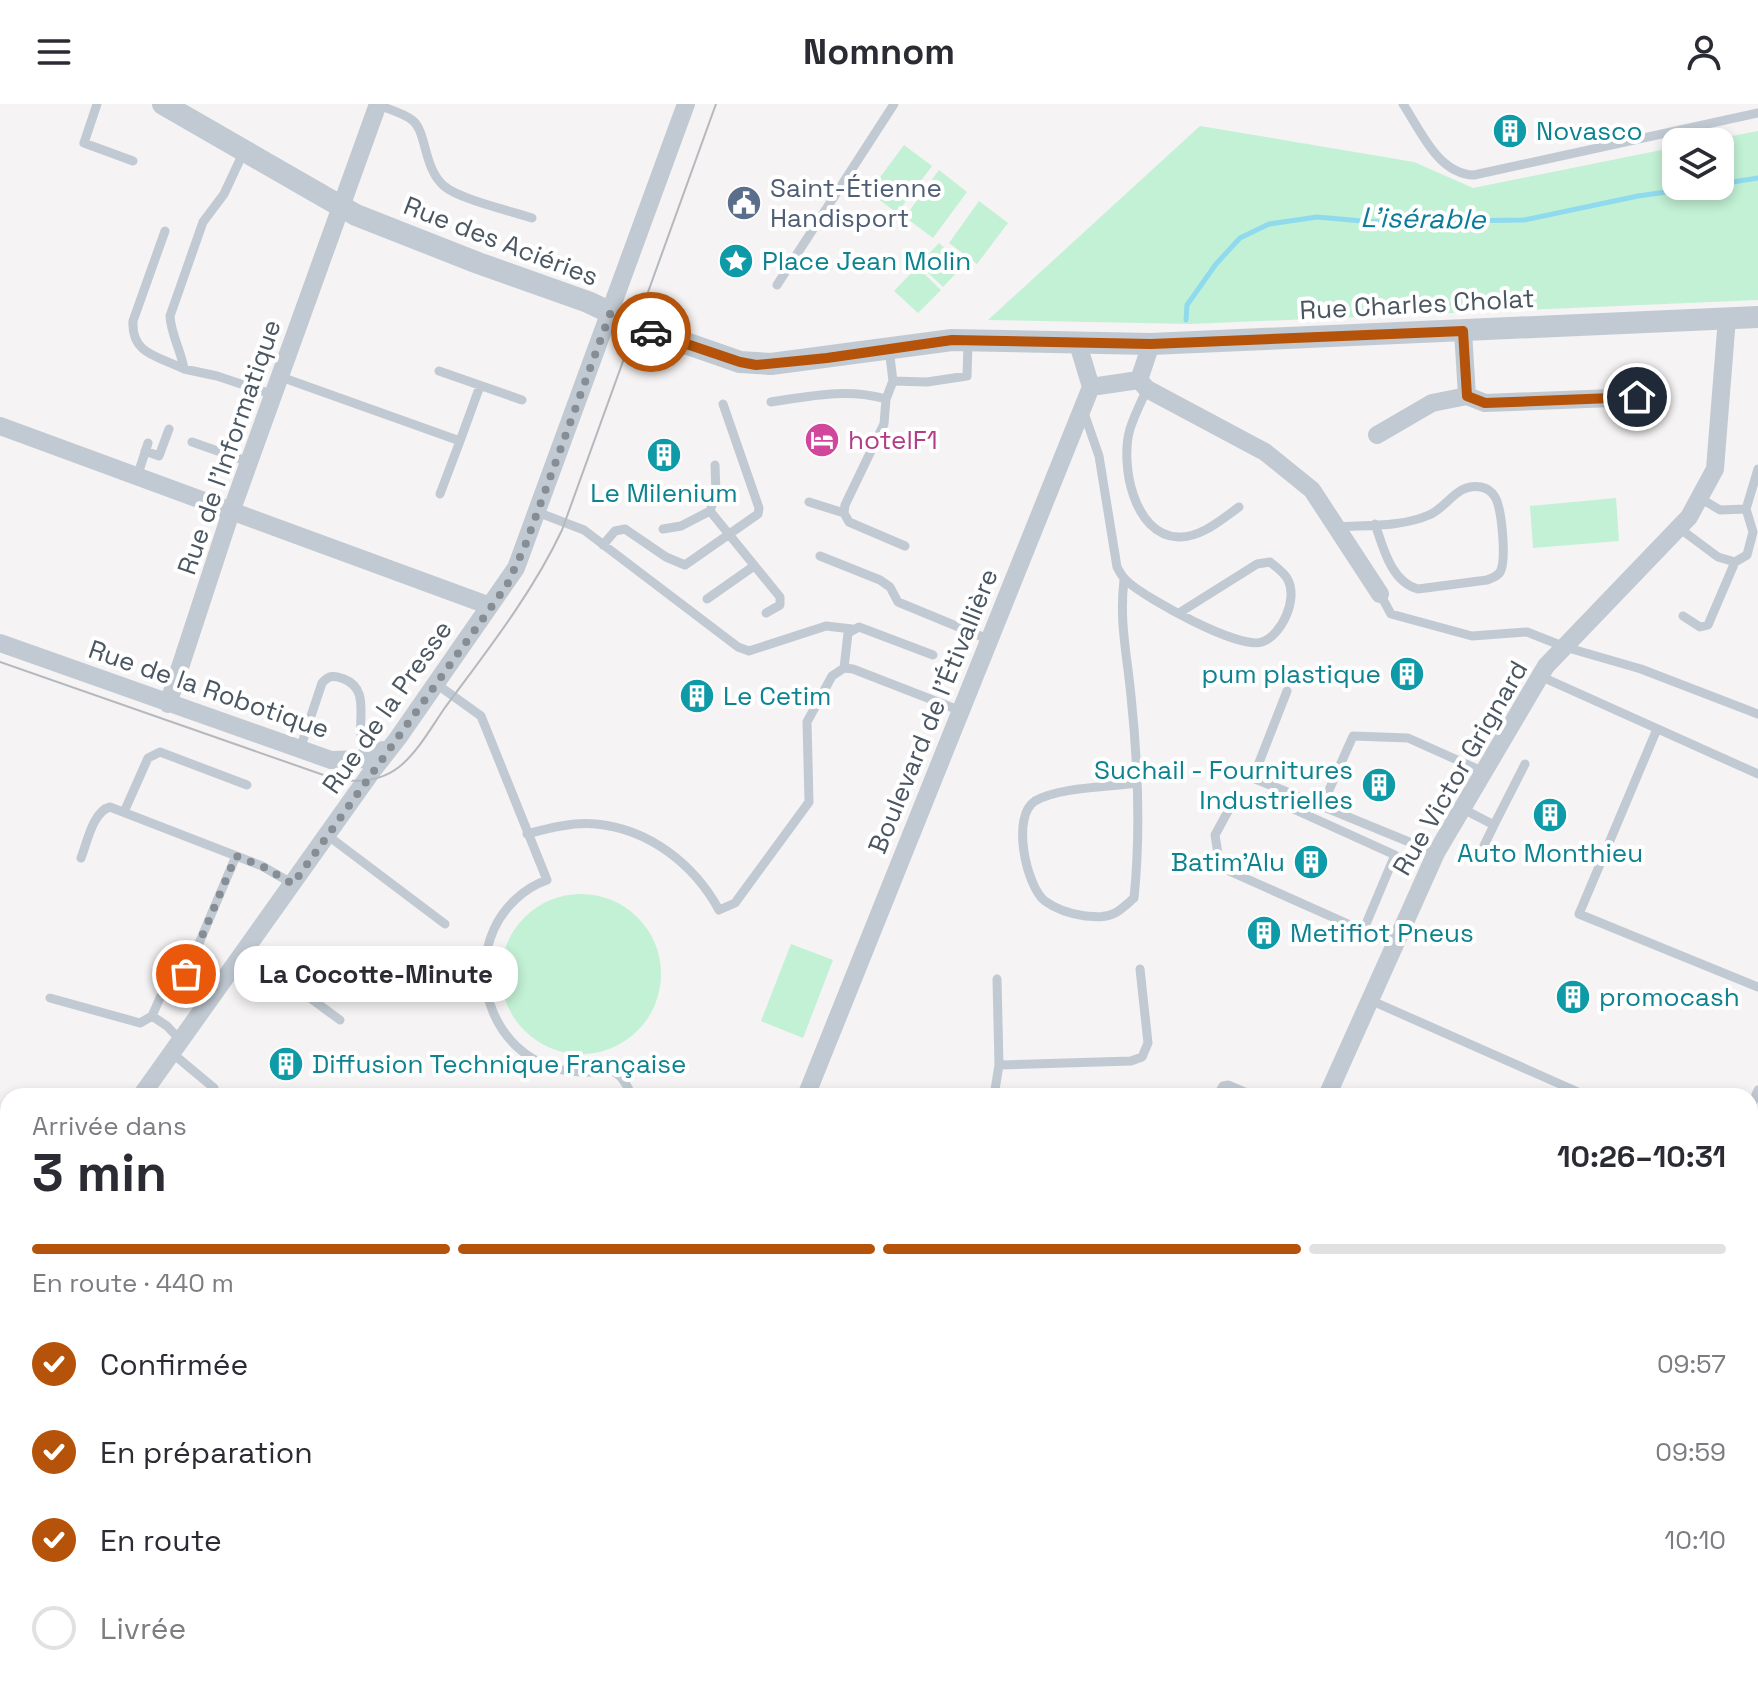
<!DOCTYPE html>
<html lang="fr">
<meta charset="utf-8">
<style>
:root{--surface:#fff;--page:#f2f2f3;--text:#2b2b33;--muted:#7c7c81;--line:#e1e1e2;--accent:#b45309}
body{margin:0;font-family:"Space Grotesk",sans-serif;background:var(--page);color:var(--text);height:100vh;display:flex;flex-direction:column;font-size:30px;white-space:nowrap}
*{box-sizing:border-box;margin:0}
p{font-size:26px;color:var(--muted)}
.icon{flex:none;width:44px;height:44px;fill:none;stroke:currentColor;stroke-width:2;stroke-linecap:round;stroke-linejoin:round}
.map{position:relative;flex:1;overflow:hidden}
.side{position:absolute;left:0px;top:984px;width:1758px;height:602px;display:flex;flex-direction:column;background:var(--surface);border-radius:24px 24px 0 0;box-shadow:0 4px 12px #0003}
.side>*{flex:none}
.controls{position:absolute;left:1662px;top:24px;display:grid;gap:16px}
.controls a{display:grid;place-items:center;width:72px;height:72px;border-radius:16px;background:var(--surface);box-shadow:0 4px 12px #0003;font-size:40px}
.pin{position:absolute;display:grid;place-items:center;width:68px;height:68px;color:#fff;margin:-34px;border:4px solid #fff;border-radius:50%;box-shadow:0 2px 8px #0007}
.courier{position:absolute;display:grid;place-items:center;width:80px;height:80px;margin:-40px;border:6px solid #b45309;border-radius:50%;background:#fff;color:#222;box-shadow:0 2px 10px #0007}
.bubble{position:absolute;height:56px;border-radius:24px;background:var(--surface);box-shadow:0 4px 12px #0003;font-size:26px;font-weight:600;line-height:56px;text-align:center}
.summary em{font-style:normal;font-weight:600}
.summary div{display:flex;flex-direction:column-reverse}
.summary{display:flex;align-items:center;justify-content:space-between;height:136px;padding:0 32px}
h1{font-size:52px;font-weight:600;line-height:60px}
.bar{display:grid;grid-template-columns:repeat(4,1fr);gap:12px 8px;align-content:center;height:96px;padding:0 32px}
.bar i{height:10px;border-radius:6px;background:var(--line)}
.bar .current{background:var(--accent)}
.bar p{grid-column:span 4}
ol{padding:0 32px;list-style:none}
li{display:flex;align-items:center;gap:24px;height:88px}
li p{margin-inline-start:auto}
li .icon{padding:8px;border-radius:50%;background:var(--accent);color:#fff;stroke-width:4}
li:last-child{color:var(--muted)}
li i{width:44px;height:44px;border:4px solid var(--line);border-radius:50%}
header{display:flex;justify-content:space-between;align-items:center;height:104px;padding:0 32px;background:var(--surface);font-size:36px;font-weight:600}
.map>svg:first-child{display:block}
</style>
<header><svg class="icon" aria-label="menu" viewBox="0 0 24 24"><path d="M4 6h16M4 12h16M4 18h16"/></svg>Nomnom<svg class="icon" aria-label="person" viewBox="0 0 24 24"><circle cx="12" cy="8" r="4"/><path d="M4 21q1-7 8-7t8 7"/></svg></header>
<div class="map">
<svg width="1758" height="1585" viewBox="0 0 1758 1585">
<rect width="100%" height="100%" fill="#f5f3f3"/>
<path fill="#c3f1d5" d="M1200,22L1414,58L1473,84L1676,43V82H1720V38H1701L1758,27V196L1191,220L988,216Z
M904,41L932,62L897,109L869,88Z
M939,66L967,88L933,134L905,113Z
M979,97L1008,119L977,160L949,139Z
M939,139L963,162L943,183L919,160Z
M917,163L941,186L918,209L894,187Z
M1616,394L1619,437L1533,444L1530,402Z
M501 870a80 80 0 1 1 160 0a80 80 0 1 1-160 0Z
M791,840L833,856L803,934L761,917Z"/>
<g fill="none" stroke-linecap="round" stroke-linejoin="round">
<path stroke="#90daee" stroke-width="5" d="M1720,80L1758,74
M1186,216L1187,201L1216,160L1240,134L1269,120L1317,113L1374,118L1524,116L1638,92L1708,82"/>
<g stroke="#7690ad" stroke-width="36">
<path id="motorway" d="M1750,1187L1758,1169
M1750,1248L1758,1230
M1573,1585L1576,1578
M1600,1585L1604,1578"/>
</g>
<path stroke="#c1cad2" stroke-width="9" d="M97,0L84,39L133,57
M1403,0C1421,27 1438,70 1474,71L1758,9
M378,1C388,5 403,9 412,16C427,27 423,64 444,82C459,95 511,107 532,114
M244,47L224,90L203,118L170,212C171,231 181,246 184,265L217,272L274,291
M165,127L133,217C131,250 158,252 184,265
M777,181L894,0
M889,245L893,277L927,278L967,272L968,239
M439,267L522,296
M281,273L460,337L480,282
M893,277L886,295L884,320L845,401L844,409L849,418L905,442
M1147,285C1141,298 1134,312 1130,325C1120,359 1133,431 1178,433C1201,434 1222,415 1239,403
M771,298C811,292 847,284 886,295
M1084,309L1099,352L1117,463C1120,469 1123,474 1128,478C1147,495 1239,546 1262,538C1282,531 1298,495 1288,476C1285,469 1276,463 1270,458L1257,460L1179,509
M192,338L249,358
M145,347L159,352L169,325
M137,373L148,339
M440,390L460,337
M1700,394L1720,406L1746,405L1758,365
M809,398L844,409
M710,407L716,390L715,361
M537,408L584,426L738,543L749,547L826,522L852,525
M1337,423C1366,421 1402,423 1429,411C1447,404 1457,378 1481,383C1487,384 1492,388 1495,393C1502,405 1506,453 1501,466C1499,472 1492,474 1487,476L1418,485C1391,478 1383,443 1375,420
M1679,424L1718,453L1735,458L1747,451L1753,428L1746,405
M663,425L681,422L710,407L780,493V501L766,509
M603,441L615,427L625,425L666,453L685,461L758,410L759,404L723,300
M820,452L880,476L890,483L898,498L990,536
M1124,476C1119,518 1127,550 1131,592C1138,659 1141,726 1134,794C1128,799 1122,805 1115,809C1105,814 1096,813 1085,812C1071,810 1057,806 1045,797C1026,782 1011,712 1035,697C1059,683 1109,683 1137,679
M1380,490L1391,510L1472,532L1527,528L1565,543L1641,565L1758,610
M707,495L754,462
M1683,512L1700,523L1708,521L1735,458
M844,564L848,529L859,523L933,551
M1540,572L1758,670
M435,579L481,612L547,776C524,784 504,803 494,825C470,878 495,946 554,964C566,967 578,969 590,968C596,968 604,965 609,966C621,969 627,981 632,992
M1287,587L1253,674L1436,749
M1657,625L1579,810L1758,883
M300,645L322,579C329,571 334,571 344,575C368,584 359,610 361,631C361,639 364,647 367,655
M1322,702L1353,632L1408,634L1484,668
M1463,705L1494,721L1525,660
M124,708L148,654L160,648L247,681
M527,730C549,724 573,718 596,720C649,725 694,760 719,806L735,799L809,698L807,618L832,572L844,564L853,565L961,607
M327,731L445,820
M81,754C87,739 93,707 110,703L262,762L293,780
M1477,756L1494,721
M1363,827L1395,751L1267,693L1233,698L1215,731L1220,763L1395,841
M245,846L340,916
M186,870L236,752
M163,887L152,912L167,922L181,937
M50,894L140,919L152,912
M1370,896L1587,992
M172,949L214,984L213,992
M999,961L1131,957L1142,953L1148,939L1140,865
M994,992L999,961L997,875
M1217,992L1223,982L1228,981L1254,992
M1750,1005L1758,986
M160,1578L164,1585
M738,1578L740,1585
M901,1578L915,1585
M1464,1578L1469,1580"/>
<path stroke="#c1cad2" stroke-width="18" d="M1463,227L1467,292L1485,299L1637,293
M1139,276L1147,285L1265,348L1312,386L1380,490
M1139,276L1151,240
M1091,283L1139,276
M0,322L490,502
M1377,331L1432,299L1467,292
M0,539L331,656L367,655L383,646
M168,600L231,408L378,0
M141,992L373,666L398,634L516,464L686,0
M806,992L1091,283L1078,240
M1327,992L1436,749L1546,562L1689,413L1715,365L1727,214
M0,1193L8,1182
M0,1267L8,1265
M1750,1364L1758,1339
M0,1433L8,1435
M1750,1497L1758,1510
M369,1578L370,1585
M706,1578L712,1585
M1050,1585L1053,1578
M1642,1585L1645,1578"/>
<path stroke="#c1cad2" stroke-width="22" d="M163,0L356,111L478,159L588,198L645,225L740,258L771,260L952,236L1151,240L1758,213"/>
<path stroke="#c1cbd6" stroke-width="24" d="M0,1542L8,1545
M19,1578L35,1585
M90,1578L106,1585"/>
<use href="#motorway" stroke="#8ba5c1" stroke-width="32"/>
<path stroke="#b5b8bd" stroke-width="2" d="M0,558L335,675C358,679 380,678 399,663C417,649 431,624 444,605C486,548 532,490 562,426L716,0"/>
</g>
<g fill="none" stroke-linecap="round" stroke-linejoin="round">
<path stroke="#868d94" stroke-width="8" stroke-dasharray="0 14.4" d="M186,870L236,752L262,762L293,780L507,481L525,442L610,210L651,228"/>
<path stroke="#b45309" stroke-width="10" d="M651,228L740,258L756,261L827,254L952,236L1151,240L1463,227L1467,292L1485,299L1637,293"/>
</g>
<defs>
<g id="building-disc" transform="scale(1.8)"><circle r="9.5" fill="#0f9aa8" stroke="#fff"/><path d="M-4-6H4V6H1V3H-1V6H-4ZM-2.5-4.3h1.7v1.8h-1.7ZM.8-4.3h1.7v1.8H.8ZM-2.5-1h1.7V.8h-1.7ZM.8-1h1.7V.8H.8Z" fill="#fff"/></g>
<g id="civic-disc" transform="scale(1.8)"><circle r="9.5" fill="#5c6f8a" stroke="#fff"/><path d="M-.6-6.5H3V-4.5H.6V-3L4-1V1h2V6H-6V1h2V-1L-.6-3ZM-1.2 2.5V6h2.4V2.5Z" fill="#fff"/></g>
<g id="sight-disc" transform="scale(1.8)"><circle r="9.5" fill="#0f9aa8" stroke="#fff"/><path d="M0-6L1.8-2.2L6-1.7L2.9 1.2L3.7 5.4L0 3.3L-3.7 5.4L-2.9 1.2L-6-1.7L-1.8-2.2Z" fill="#fff"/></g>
<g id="hotel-disc" transform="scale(1.8)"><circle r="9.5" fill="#d1479c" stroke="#fff"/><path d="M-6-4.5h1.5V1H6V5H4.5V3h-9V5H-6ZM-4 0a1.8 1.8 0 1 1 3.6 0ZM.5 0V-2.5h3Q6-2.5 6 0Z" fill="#fff"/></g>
</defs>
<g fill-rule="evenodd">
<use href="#building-disc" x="1510" y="27"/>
<use href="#civic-disc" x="744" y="99"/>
<use href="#sight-disc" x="736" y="157"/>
<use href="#hotel-disc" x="822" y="336"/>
<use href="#building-disc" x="664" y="351"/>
<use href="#building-disc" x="1407" y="570"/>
<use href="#building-disc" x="697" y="592"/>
<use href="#building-disc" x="1379" y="681"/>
<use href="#building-disc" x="1550" y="711"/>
<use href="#building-disc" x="1311" y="758"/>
<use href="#building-disc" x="1264" y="829"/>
<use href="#building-disc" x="1573" y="893"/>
<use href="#building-disc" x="286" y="960"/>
</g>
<g text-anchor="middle" stroke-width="8" stroke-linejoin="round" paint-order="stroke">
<g font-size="26" fill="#0d838f" stroke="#fff" text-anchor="start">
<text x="1536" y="36">Novasco</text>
<text x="762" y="166">Place Jean Molin</text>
<text x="664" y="398" text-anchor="middle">Le Milenium</text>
<text x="1381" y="579" text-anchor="end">pum plastique</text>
<text x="723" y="601">Le Cetim</text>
<text x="1353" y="675" text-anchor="end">Suchail - Fournitures<tspan x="1353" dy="30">Industrielles</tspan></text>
<text x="1550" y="758" text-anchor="middle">Auto Monthieu</text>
<text x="1285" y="767" text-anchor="end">Batim'Alu</text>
<text x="1290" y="838">Metifiot Pneus</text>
<text x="1599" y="902">promocash</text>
<text x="312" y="969">Diffusion Technique Française</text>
</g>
<g font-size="26" fill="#4e5e75" stroke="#fff" text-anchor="start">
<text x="770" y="93">Saint-Étienne<tspan x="770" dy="30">Handisport</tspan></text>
</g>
<g font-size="26" fill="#4a5661" stroke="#fff">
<text transform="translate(501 137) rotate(21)" y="9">Rue des Aciéries</text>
<text transform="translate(1417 200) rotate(-3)" y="9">Rue Charles Cholat</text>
<text transform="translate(229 343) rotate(-71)" y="9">Rue de l'Informatique</text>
<text transform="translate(209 585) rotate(19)" y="9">Rue de la Robotique</text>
<text transform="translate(387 603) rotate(-55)" y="9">Rue de la Presse</text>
<text transform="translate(933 607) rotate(-68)" y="9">Boulevard de l'Étivallière</text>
<text transform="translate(1460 664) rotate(-60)" y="9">Rue Victor Grignard</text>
</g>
<g font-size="26" fill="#b23c85" stroke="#fff" text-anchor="start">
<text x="848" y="345">hotelF1</text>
</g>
<g font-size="28" font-style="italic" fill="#0c7c9b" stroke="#fff">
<text transform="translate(1423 114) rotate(1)" y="10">L'isérable</text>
</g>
</g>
</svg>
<div class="controls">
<a><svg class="icon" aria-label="layers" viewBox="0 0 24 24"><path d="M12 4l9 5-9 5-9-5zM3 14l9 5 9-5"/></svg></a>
</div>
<div class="pin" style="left:186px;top:870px;background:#ea580c"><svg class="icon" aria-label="bag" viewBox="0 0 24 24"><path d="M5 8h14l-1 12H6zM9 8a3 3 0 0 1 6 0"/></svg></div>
<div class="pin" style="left:1637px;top:293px;background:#1f2937"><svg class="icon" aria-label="home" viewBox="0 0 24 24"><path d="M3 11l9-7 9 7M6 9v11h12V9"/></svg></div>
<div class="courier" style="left:651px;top:228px"><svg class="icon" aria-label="car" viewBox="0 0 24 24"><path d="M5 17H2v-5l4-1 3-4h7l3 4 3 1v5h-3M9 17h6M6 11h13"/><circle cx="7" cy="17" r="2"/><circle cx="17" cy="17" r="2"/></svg></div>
<div class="bubble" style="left:234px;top:842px;width:284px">La Cocotte-Minute</div>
<section class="side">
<div class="summary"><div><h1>3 min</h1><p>Arrivée dans</p></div><em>10:26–10:31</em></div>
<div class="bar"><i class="current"></i><i class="current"></i><i class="current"></i><i></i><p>En route · 440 m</p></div>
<ol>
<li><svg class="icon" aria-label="check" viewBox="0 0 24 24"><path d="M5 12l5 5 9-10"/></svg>Confirmée<p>09:57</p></li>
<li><svg class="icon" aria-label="check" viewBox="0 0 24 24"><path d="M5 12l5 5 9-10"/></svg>En préparation<p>09:59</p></li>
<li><svg class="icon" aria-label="check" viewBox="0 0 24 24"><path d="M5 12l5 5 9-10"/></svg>En route<p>10:10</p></li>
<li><i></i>Livrée</li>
</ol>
</section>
</div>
